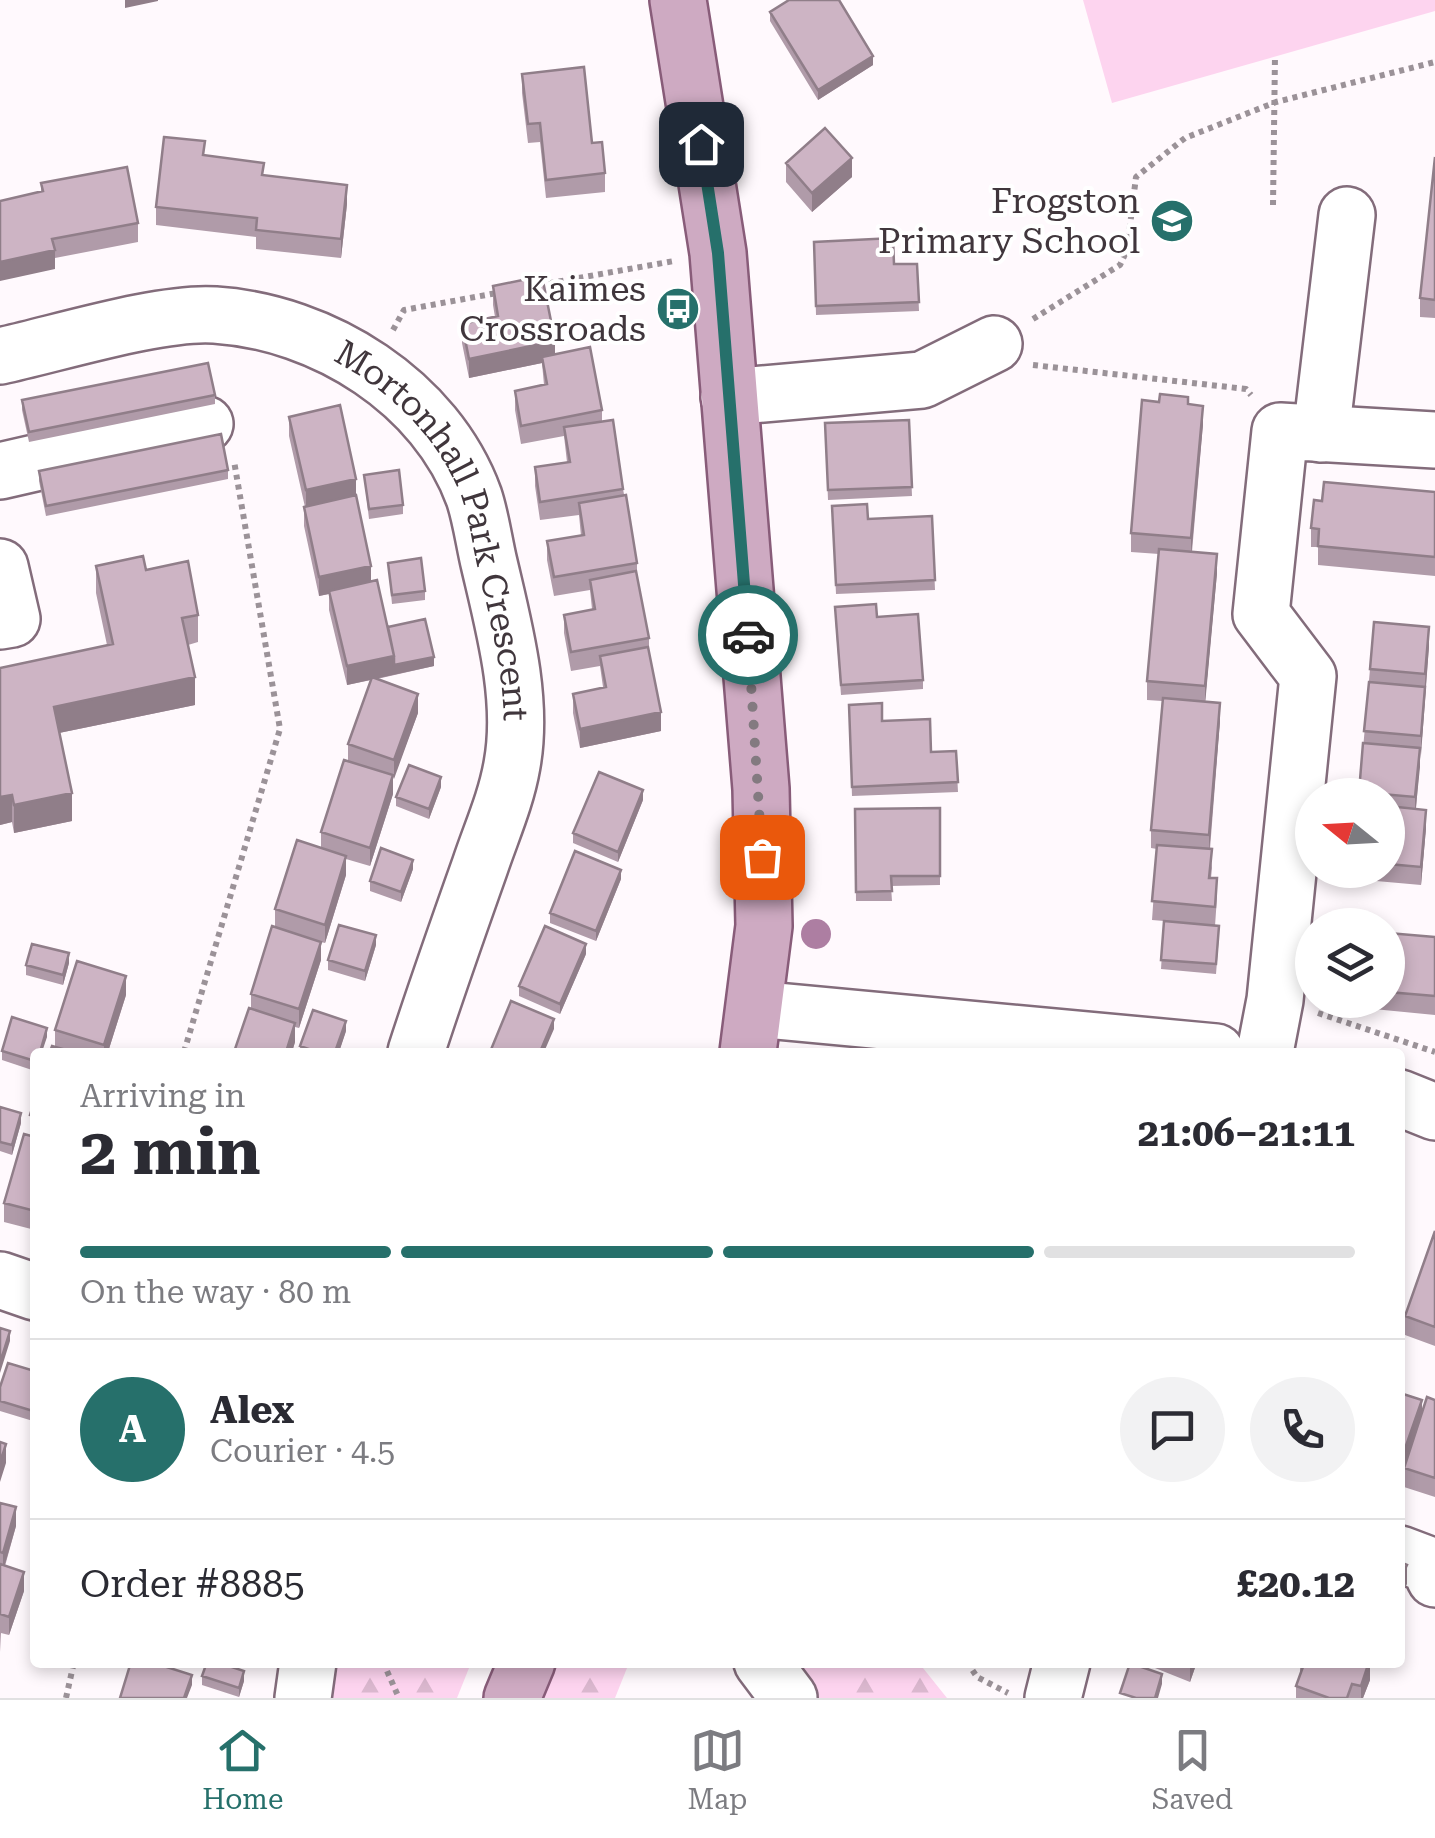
<!DOCTYPE html>
<meta charset="utf-8">
<style>
:root{--surface:#fff;--page:#f2f2f3;--text:#2b2b33;--muted:#7c7c81;--line:#e1e1e2;--accent:#26706b}
body{margin:0;font-family:"Roboto Serif",serif;background:var(--page);color:var(--text);height:100vh;display:flex;flex-direction:column;font-size:38px;white-space:nowrap}
*{box-sizing:border-box;margin:0}
p{font-size:32px;color:var(--muted)}
.icon{flex:none;width:55px;height:55px;fill:none;stroke:currentColor;stroke-width:2;stroke-linecap:round;stroke-linejoin:round}
.map{position:relative;flex:1;overflow:hidden}
.side{position:absolute;left:30px;top:1048px;width:1375px;height:620px;display:flex;flex-direction:column;background:var(--surface);border-radius:10px;box-shadow:0 5px 15px #0003}
.side>*{flex:none}
.needle{width:65px;rotate:288deg}
.tools{position:absolute;left:1295px;top:778px;display:grid;gap:20px}
.tools a{display:grid;place-items:center;width:110px;height:110px;border-radius:50%;background:var(--surface);box-shadow:0 5px 15px #0003;font-size:50px}
.pin{position:absolute;display:grid;place-items:center;width:85px;height:85px;color:#fff;margin:-42px;border-radius:20px;box-shadow:0 5px 15px #0006}
.courier{position:absolute;display:grid;place-items:center;width:100px;height:100px;margin:-50px;border:8px solid #26706b;border-radius:50%;background:#fff;color:#222;box-shadow:0 2px 12px #0007}
.head em{font-style:normal;font-weight:700}
.head div{display:flex;flex-direction:column-reverse}
.head{display:flex;align-items:center;justify-content:space-between;height:170px;padding:0 50px}
h1{font-size:65px;font-weight:700;line-height:75px}
.bar{display:grid;grid-template-columns:repeat(4,1fr);gap:15px 10px;align-content:center;height:120px;padding:0 50px}
.bar i{height:12px;border-radius:8px;background:var(--line)}
.bar .active{background:var(--accent)}
.bar p{grid-column:span 4}
.line{display:flex;align-items:center;gap:25px;padding:0 50px;border-top:2px solid var(--line)}
.line div{flex:1}
.round{display:grid;place-items:center;flex:none;width:105px;height:105px;border-radius:52px;background:var(--page)}
.tab-bar{display:flex;justify-content:space-around;align-items:center;height:140px;border-top:2px solid var(--line);background:var(--surface);font-size:28px;color:var(--muted)}
.tab-bar a{display:grid;justify-items:center;gap:5px}
.tab-bar .active{color:var(--accent)}
.map>svg:first-child{display:block}
</style>
<div class="map">
<svg width="1435" height="1698" viewBox="0 0 1435 1698">
<defs>
<pattern id="forest-firs" width="22" height="20" patternUnits="userSpaceOnUse" patternTransform="scale(2.5)"><rect width="22" height="20" fill="#fdd4ef"/><path d="M5 1l3.5 6h-7zM16 11l3.5 6h-7z" fill="#dab7ce"/></pattern>
</defs>
<rect width="100%" height="100%" fill="#fff9fd"/>
<path fill="url(#forest-firs)" d="M328,1663H471L457,1698H324Z
M527,1663H629L615,1698H512Z
M781,1663H919L947,1698H806Z"/>
<path fill="#fdd4ef" d="M1083,0H1435V11L1112,103Z"/>
<g fill="none" stroke-linecap="round" stroke-linejoin="round">
<g stroke="#836c7b" stroke-width="60">
<g id="minor">
<path id="s1" d="M0,356C56,344 161,311 215,315C323,322 436,392 474,497C481,518 484,542 489,563C504,627 524,700 512,765C506,800 491,833 480,866C458,928 436,990 416,1052"/>
<path d="M729,397L922,380L994,344"/>
<path d="M1321,434L1347,215"/>
<path d="M0,471L205,424"/>
<path d="M0,567L12,619L0,621"/>
<path d="M755,1009L1216,1052"/>
<path d="M1265,1052L1275,1000L1308,676L1261,614L1280,431L1435,440"/>
<path d="M1400,1098L1435,1112"/>
<path d="M0,1280L35,1292"/>
<path d="M1400,1554L1429,1565L1435,1579"/>
<path d="M762,1662L789,1698"/>
<path d="M303,1698L308,1662"/>
<path d="M1053,1698L1062,1662"/>
</g>
</g>
<g stroke="#885c79" stroke-width="60">
<path id="major" d="M678,0L718,253L761,789L764,926L748,1052
M512,1698L527,1662"/>
</g>
<path stroke="#9b9298" stroke-width="6" stroke-dasharray="5 5" stroke-linecap="butt" d="M1273,205L1275,56
M539,285L674,261
M1033,319L1120,265L1127,250L1136,177L1185,138L1276,102L1435,62
M393,330L404,310L497,293
M1033,365L1246,389L1251,395
M1318,1013L1435,1052
M184,1052L280,729L234,461
M383,1662L399,1698
M967,1662L977,1677L1008,1693
M66,1698L74,1662"/>
<use href="#minor" stroke="#fff" stroke-width="55"/>
<use href="#major" stroke="#ceaac2" stroke-width="55"/>
</g>
<circle fill="#ad7ea2" cx="816" cy="934" r="15"/>
<path fill="#b09ba9" d="M770,12L873,65L818,100L770,21Z
M522,74L592,143L605,173V192L546,198L540,142L528,143L522,93Z
M205,155L347,204L341,258L256,249V237L156,225V207Z
M1435,157V318L1420,317V298Z
M786,163L852,177L812,212L786,182Z
M41,183L138,223V242L55,258V269L41,192Z
M814,242L894,264H917L919,311L816,315Z
M493,286L555,354L602,410V422L623,489L637,563V577L649,638V650L661,731L580,748L573,713V694L603,687L600,666L571,671L564,633V615L592,609L590,590L554,596L547,560V541L581,536L579,515L540,520L535,486V467L567,462L564,436L521,444L515,410V391L544,385L542,363L469,378L462,343V324L495,317L493,305Z
M215,395V404L29,442L22,410V400Z
M1188,404L1203,424L1192,552L1217,573L1205,701L1220,721L1210,849L1212,868L1211,878L1217,897L1215,926L1219,936L1216,974L1161,969L1164,921L1152,920L1157,849L1151,848V830L1162,701L1147,700V681L1159,554L1131,552V533Z
M289,417L356,498L371,581L388,627L434,666L377,679L418,713L393,779V794L370,866L346,859V875L325,943L321,942V960L299,1028L295,1027V1042L292,1052H234L251,1009V994L275,927V909L321,848V832L348,761V744L371,680L347,685L329,610V594L319,596L304,526V507H305L289,436Z
M909,420L912,496L828,500L825,423Z
M228,470V479L46,516L39,481V471Z
M364,475L403,505V514L369,519Z
M1435,492V576L1318,565V547H1311V528L1322,501Z
M832,506L868,519L932,516L935,590L836,594Z
M388,563L425,591V600L392,604Z
M96,566L146,570L198,615V642L188,645L195,705L59,733L72,821L14,833L12,822L0,825V668L107,645L96,593Z
M835,616L877,617L923,680V689L841,695Z
M1429,646L1416,809L1426,828L1421,885L1365,880V870H1388V795H1359L1370,669Z
M849,705L882,721L931,752L956,751L958,792L852,796Z
M441,787L429,819L396,806V797Z
M643,800L618,862L573,843V833Z
M940,808V885L891,886L892,901H856L855,809Z
M413,869L401,902L370,891V881Z
M621,879L596,941L550,923V913Z
M1388,933L1435,937V1015L1353,1007V1000H1388Z
M376,945L365,981L328,970V960Z
M586,954L560,1014L519,996V986Z
M69,963L63,985L26,975V965Z
M126,995L108,1052H50L55,1047V1030Z
M346,1031L339,1052H300V1046Z
M47,1037L35,1052V1071L2,1060V1051Z
M35,1099V1136L30,1134V1115Z
M0,1107L21,1123L12,1155L0,1151Z
M35,1137V1230L4,1222V1203Z
M1435,1231V1346L1405,1335V1316Z
M35,1358V1416L33,1421L0,1411V1387L31,1370Z
M1400,1393L1422,1414L1435,1400V1497L1404,1487V1472L1400,1482Z
M0,1503L16,1526L5,1566L24,1591L9,1635L1,1633L0,1652Z
M1140,1662H1197L1190,1682Z
M1300,1662L1370,1680L1363,1698H1296V1686L1300,1677Z
M202,1676L244,1681L239,1697L202,1685Z"/>
<path fill="#907e89" d="M125,0H158V1L125,8Z
M873,56V65L818,100V90Z
M852,158V177L812,212V193Z
M347,185V204L341,258V239Z
M55,250V269L0,281V262Z
M555,341V360L542,357V363L469,378V359Z
M1203,406V424L1191,557V538Z
M356,479V498L306,509V490Z
M1217,554V573L1205,705V686Z
M371,566V585L319,596V577Z
M1429,627V646L1421,755V736Z
M394,656L434,657V666L347,685V666Z
M195,677V705L54,734V707Z
M418,694V713L394,779V760Z
M1220,703V721L1209,854V835Z
M661,712V731L580,748V729Z
M1420,748V767L1415,816V797Z
M393,775V794L370,866V848Z
M441,777V787L429,819V809Z
M643,790V800L618,862V852Z
M72,793V821L14,833V805Z
M12,795V822L0,825V797Z
M1426,810V828L1421,885V867Z
M346,856V875L325,943V925Z
M413,860V869L401,902V892Z
M621,870V879L596,941V931Z
M376,935V945L365,981V971Z
M321,942V960L299,1028V1009Z
M586,944V954L560,1014V1004Z
M69,953V963L63,985V975Z
M126,976V995L108,1052H104V1045Z
M554,1019V1029L544,1052H540Z
M346,1021V1031L339,1052H335Z
M295,1023V1042L292,1052H286Z
M47,1028V1037L42,1052H40Z
M21,1113V1123L12,1155V1145Z
M10,1331V1341L0,1373V1363Z
M1422,1400V1419L1404,1468L1400,1482V1463Z
M6,1444V1463L0,1482V1463Z
M16,1507V1526L3,1571V1553Z
M1407,1565V1584L1400,1599V1580Z
M24,1572V1591L9,1635V1617Z
M1197,1662L1190,1682V1663Z
M1370,1662V1680L1363,1698H1361V1686Z
M244,1671V1681L239,1697V1688Z
M1162,1674V1684L1158,1698H1155Z
M192,1675V1685L187,1698H184Z"/>
<path fill="#cdb4c4" stroke="#907e89" stroke-width="2.5" d="M789,0H839L873,56L818,90L770,12Z
M584,67L592,143L602,142L605,173L546,180L540,123L528,124L522,74Z
M825,128L852,158L812,193L786,163Z
M164,137L205,141L203,155L264,163L262,175L347,185L341,239L256,230L257,218L156,207Z
M1435,157V300L1420,298Z
M127,167L138,223L52,239L55,250L0,262V201L43,191L41,183Z
M893,238L894,264H917L919,302L816,306L814,242Z
M542,276L555,341L469,359L462,324L498,316L493,286Z
M590,347L602,410L521,426L515,391L547,384L542,357Z
M208,363L215,395L29,432L22,400Z
M1160,394L1188,397V404L1203,406L1191,538L1131,533L1142,400L1159,402Z
M340,405L356,479L306,490L289,417Z
M613,420L623,489L540,502L535,467L570,462L564,427Z
M909,420L912,487L828,490L825,423Z
M221,434L228,470L46,506L39,471Z
M399,470L403,505L369,509L364,475Z
M1324,482L1435,492V557L1318,546L1319,529L1311,528L1314,500L1322,501Z
M356,495L371,566L319,577L304,507Z
M626,495L637,563L554,577L547,541L584,535L579,503Z
M867,504L868,519L932,516L935,580L836,585L832,506Z
M1159,549L1217,554L1205,686L1147,681Z
M143,556L146,570L188,561L198,615L182,618L195,677L54,707L72,793L14,805L12,795L0,797V668L113,644L96,566Z
M421,558L425,591L392,595L388,563Z
M636,571L649,638L571,652L564,615L595,609L590,580Z
M377,580L394,656L347,666L329,591Z
M876,604L877,617L918,614L923,680L841,685L835,607Z
M425,619L434,657L394,665V656L388,627Z
M1374,622L1429,627L1425,674L1370,669Z
M648,647L661,712L580,729L573,694L606,687L600,656Z
M372,677L418,694L394,760L348,744Z
M1369,682L1425,687L1421,736L1364,731Z
M1163,698L1220,703L1209,835L1151,830Z
M882,703V721L930,719L931,752L956,751L958,782L852,787L849,705Z
M1363,743L1420,748L1415,797L1359,792Z
M344,760L393,775L370,848L321,832Z
M409,765L441,777L429,809L396,797Z
M599,772L643,790L618,852L573,833Z
M1388,806L1426,810L1421,867L1388,864Z
M940,808V876H891L892,891L856,892L855,809Z
M297,840L346,856L325,925L275,909Z
M1157,845L1212,849L1209,878H1217L1215,907L1152,901Z
M381,848L413,860L401,892L370,881Z
M575,851L621,870L596,931L550,913Z
M1164,921L1219,926L1216,964L1161,960Z
M339,925L376,935L365,971L328,960Z
M272,926L321,942L299,1009L251,994Z
M545,926L586,944L560,1004L519,986Z
M1388,933L1435,937V996L1388,992Z
M32,944L69,953L63,975L26,965Z
M77,961L126,976L104,1045L55,1030Z
M511,1001L554,1019L540,1052H490Z
M249,1008L295,1023L286,1052H234Z
M313,1010L346,1021L335,1052H317L300,1046Z
M12,1017L47,1028L40,1052H35V1061L2,1051Z
M52,1046L73,1052H50Z
M35,1099V1117L30,1115Z
M0,1107L21,1113L12,1145L0,1142Z
M24,1134L35,1137V1211L4,1203Z
M1435,1231V1327L1405,1316Z
M0,1328L10,1331L0,1363Z
M35,1358V1407L33,1411L0,1401V1387L8,1363L31,1370Z
M1400,1393L1422,1400L1400,1463Z
M1427,1397L1435,1400V1478L1404,1468Z
M0,1442L6,1444L0,1463Z
M0,1503L16,1507L3,1553L0,1552Z
M1400,1562L1407,1565L1400,1580Z
M0,1564L24,1572L9,1617L0,1614Z
M131,1662H151L192,1675L184,1698H120Z
M207,1662H217L244,1671L239,1688L202,1676Z
M1300,1662H1369L1361,1686L1352,1684L1347,1698H1329L1296,1686L1304,1664Z
M1130,1663L1162,1674L1155,1698H1136L1120,1693Z"/>
<g fill="none" stroke-linecap="round" stroke-linejoin="round">
<path stroke="#837a80" stroke-width="10" stroke-dasharray="0 18" d="M748,635L762,857"/>
<path stroke="#26706b" stroke-width="12" d="M701,144L718,253L748,635"/>
</g>
<defs>
<g id="school-disc" transform="scale(2.25)"><circle r="9.5" fill="#26706b" stroke="#fff"/><path d="M0-5L7-2L0 1L-7-2ZM-4 1L0 2.5L4 1V4Q0 6-4 4Z" fill="#fff"/></g>
<g id="bus-disc" transform="scale(2.25)"><circle r="9.5" fill="#26706b" stroke="#fff"/><path d="M-5-6H5V4H4V6H2V4H-2V6H-4V4H-5ZM-3.5-4V0h7V-4ZM-3.5 1.2v1.5H-2V1.2ZM2 1.2v1.5H3.5V1.2Z" fill="#fff"/></g>
</defs>
<g fill-rule="evenodd">
<use href="#school-disc" x="1172" y="221"/>
<use href="#bus-disc" x="678" y="309"/>
</g>
<g text-anchor="middle" stroke-width="8" stroke-linejoin="round" paint-order="stroke">
<g font-size="35" fill="#40363c" stroke="#fff" text-anchor="end">
<text x="1140" y="213">Frogston<tspan x="1140" dy="40">Primary School</tspan></text>
<text x="646" y="301">Kaimes<tspan x="646" dy="40">Crossroads</tspan></text>
</g>
<g font-size="35" fill="#40363c" stroke="#fff">
<text dy="12" stroke="none"><textPath href="#s1" startOffset="565">Mortonhall Park Crescent</textPath></text>
</g>
</g>
</svg>
<div class="tools">
<a><svg class="needle" viewBox="-14 -14 28 28"><path d="M0-13l5 13h-10z" fill="#e53935"/><path d="M0 13l5-13h-10z" fill="#7c7c81"/></svg></a>
<a><svg class="icon" aria-label="layers" viewBox="0 0 24 24"><path d="M12 4l9 5-9 5-9-5zM3 14l9 5 9-5"/></svg></a>
</div>
<div class="pin" style="left:762px;top:857px;background:#ea580c"><svg class="icon" aria-label="bag" viewBox="0 0 24 24"><path d="M5 8h14l-1 12H6zM9 8a3 3 0 0 1 6 0"/></svg></div>
<div class="pin" style="left:701px;top:144px;background:#1f2937"><svg class="icon" aria-label="home" viewBox="0 0 24 24"><path d="M3 11l9-7 9 7M6 9v11h12V9"/></svg></div>
<div class="courier" style="left:748px;top:635px"><svg class="icon" aria-label="car" viewBox="0 0 24 24"><path d="M5 17H2v-5l4-1 3-4h7l3 4 3 1v5h-3M9 17h6M6 11h13"/><circle cx="7" cy="17" r="2"/><circle cx="17" cy="17" r="2"/></svg></div>
<section class="side">
<div class="head"><div><h1>2 min</h1><p>Arriving in</p></div><em>21:06–21:11</em></div>
<div class="bar"><i class="active"></i><i class="active"></i><i class="active"></i><i></i><p>On the way · 80 m</p></div>
<div class="line" style="height:180px"><b class="round" style="background:var(--accent);color:#fff">A</b><div><b>Alex</b><p>Courier · 4.5</p></div><a class="round"><svg class="icon" aria-label="chat" viewBox="0 0 24 24"><path d="M4 5h16v11H9l-5 4z"/></svg></a><a class="round"><svg class="icon" aria-label="phone" viewBox="0 0 24 24"><path d="M5 4h4l2 5-3 2q2 4 5 5l2-3 5 2v4C11 20 4 13 5 4z"/></svg></a></div>
<div class="line" style="height:130px"><div>Order #8885</div><b>£20.12</b></div>
</section>
</div>
<nav class="tab-bar">
<a class="active"><svg class="icon" aria-label="home" viewBox="0 0 24 24"><path d="M3 11l9-7 9 7M6 9v11h12V9"/></svg>Home</a>
<a><svg class="icon" aria-label="map" viewBox="0 0 24 24"><path d="M3 6l6-2 6 2 6-2v14l-6 2-6-2-6 2zM9 4v14M15 6v14"/></svg>Map</a>
<a><svg class="icon" aria-label="saved" viewBox="0 0 24 24"><path d="M7 4h10v16l-5-4-5 4z"/></svg>Saved</a>
</nav>
